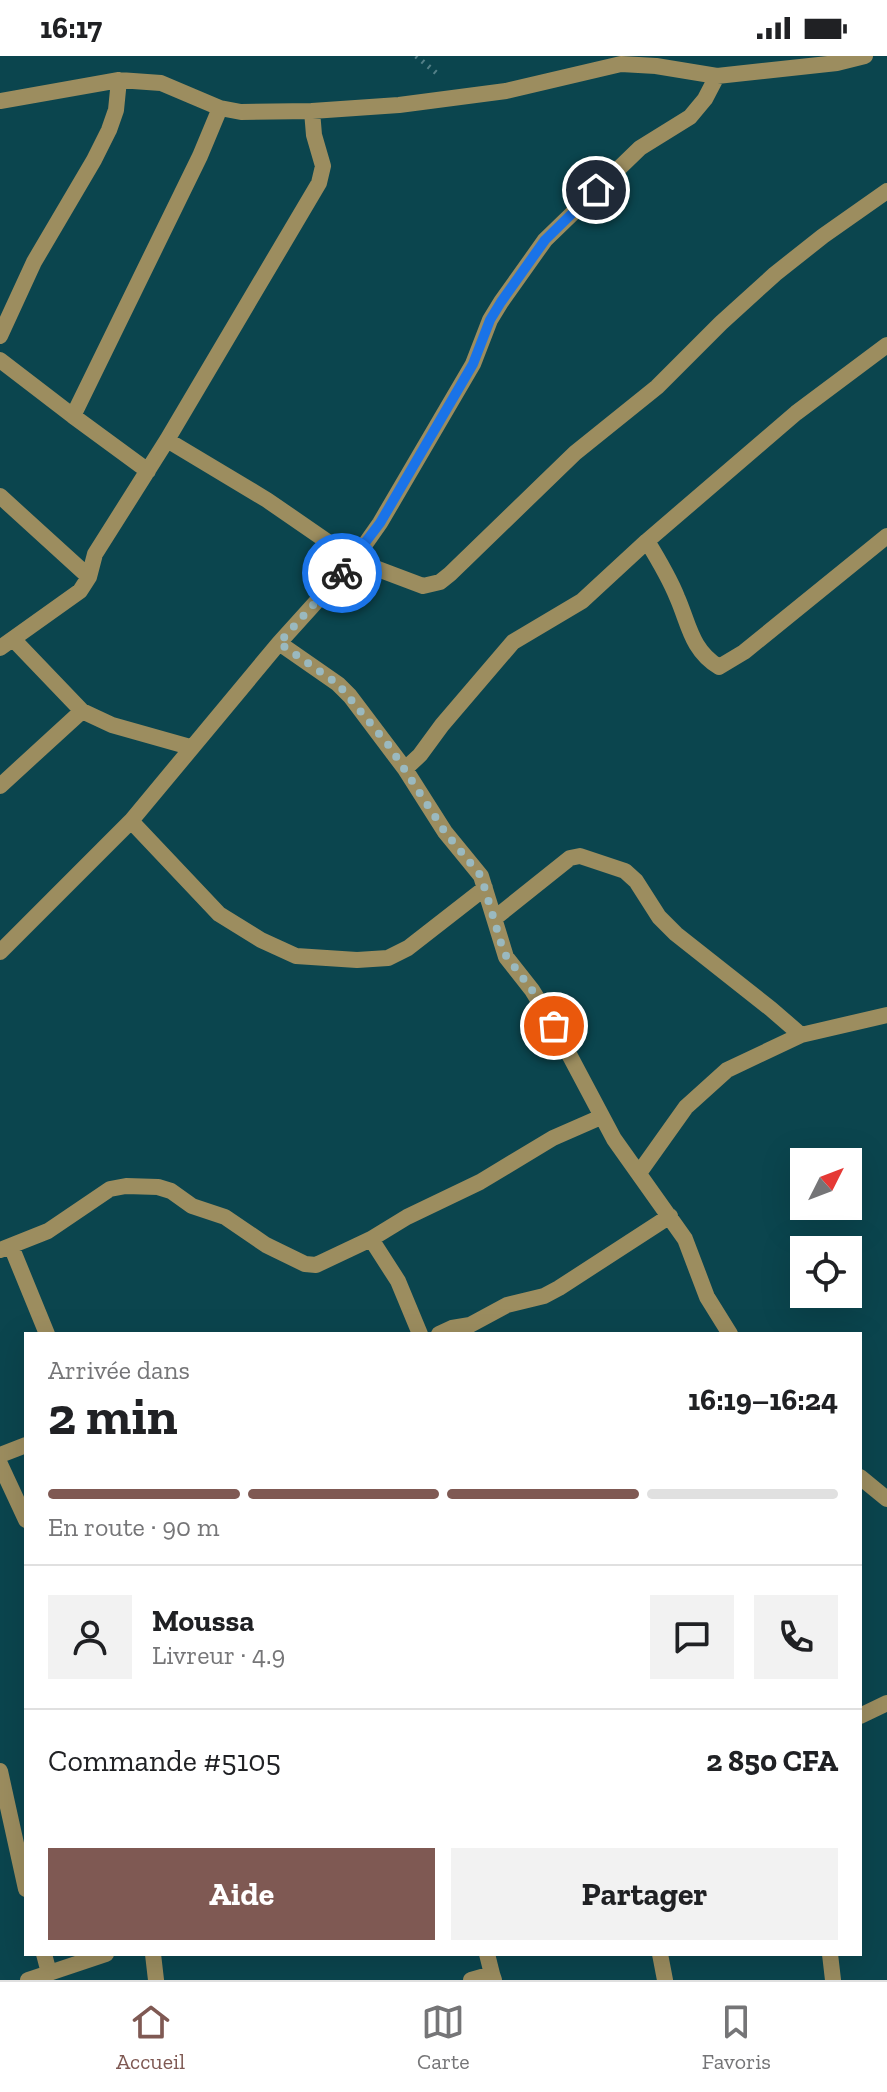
<!DOCTYPE html>
<html lang="fr">
<meta charset="utf-8">
<style>
:root{--surface:#fff;--page:#f2f2f2;--text:#202124;--muted:#757577;--line:#e0e0e0;--accent:#7f5953}
body{margin:0;font-family:"Zilla Slab",serif;background:var(--page);color:var(--text);height:100vh;display:flex;flex-direction:column;font-size:30px;white-space:nowrap}
*{box-sizing:border-box;margin:0}
p{font-size:26px;color:var(--muted)}
.icon{flex:none;width:44px;height:44px;fill:none;stroke:currentColor;stroke-width:2;stroke-linecap:round;stroke-linejoin:round}
.map{position:relative;flex:1;overflow:hidden}
.details{position:absolute;left:24px;top:1276px;width:838px;height:624px;display:flex;flex-direction:column;background:var(--surface);border-radius:0px;box-shadow:0 8px 32px #0002}
.details>*{flex:none}
.needle{width:52px;rotate:48deg}
.controls{position:absolute;left:790px;top:1092px;display:grid;gap:16px}
.controls a{display:grid;place-items:center;width:72px;height:72px;border-radius:0px;background:var(--surface);box-shadow:0 8px 32px #0002;font-size:40px}
.pin{position:absolute;display:grid;place-items:center;width:68px;height:68px;color:#fff;margin:-34px;border:4px solid #fff;border-radius:50%;box-shadow:0 2px 8px #0007}
.courier{position:absolute;display:grid;place-items:center;width:80px;height:80px;margin:-40px;border:6px solid #1a73e8;border-radius:50%;background:#fff;color:#222;box-shadow:0 2px 10px #0007}
.summary em{font-style:normal;font-weight:700}
.summary div{display:flex;flex-direction:column-reverse}
.summary{display:flex;align-items:center;justify-content:space-between;height:136px;padding:0 24px}
h1{font-size:52px;font-weight:700;line-height:60px}
.bar{display:grid;grid-template-columns:repeat(4,1fr);gap:12px 8px;align-content:center;height:96px;padding:0 24px}
.bar i{height:10px;border-radius:6px;background:var(--line)}
.bar .selected{background:var(--accent)}
.bar p{grid-column:span 4}
.line{display:flex;align-items:center;gap:20px;padding:0 24px;border-top:2px solid var(--line)}
.line div{flex:1}
.round{display:grid;place-items:center;flex:none;width:84px;height:84px;border-radius:0px;background:var(--page)}
.button{display:flex;gap:16px;margin-top:auto;padding:16px 24px}
.button a{flex:1;height:92px;border-radius:0px;background:var(--accent);color:#fff;font-size:32px;font-weight:700;line-height:92px;text-align:center}
.button a+a{background:var(--page);color:var(--text)}
.status{display:flex;justify-content:space-between;align-items:center;height:56px;padding:0 40px;background:var(--surface);direction:ltr}
.status svg{height:22px;fill:currentColor}
.dock{display:flex;justify-content:space-around;align-items:center;height:112px;border-top:2px solid var(--line);background:var(--surface);font-size:22px;color:var(--muted)}
.dock a{display:grid;justify-items:center;gap:4px}
.dock .selected{color:var(--accent)}
.map>svg:first-child{display:block}
</style>
<div class="status"><b>16:17</b><svg viewBox="0 0 49 12"><path d="M0 12V9h3v3zM5 12V6h3v6zM10 12V3h3v9zM15 12V0h3v12zM26 1h20v11H26zM47 4h2v5h-2z"/></svg></div>
<div class="map">
<svg width="887" height="1924" viewBox="0 0 887 1924">
<rect width="100%" height="100%" fill="#0b454e"/>
<g fill="none" stroke-linecap="round" stroke-linejoin="round">
<path stroke="#548088" stroke-width="5" stroke-dasharray="2 6" stroke-linecap="butt" d="M416,0L440,20"/>
<path stroke="#9c8d5f" stroke-width="16" d="M0,45L119,24L161,27L220,52L241,56L312,55L399,49L506,35L621,8L656,10L717,20L837,7L865,0
M0,280L34,206L94,104L109,74L116,54L119,24
M0,304L73,360
M167,384L267,444L354,504L423,530L440,526L450,518L575,397L657,331L721,267L775,218L823,180L887,135
M148,415L73,360L200,100L220,52
M0,440L89,521
M647,485C658,503 669,521 677,541C689,568 691,594 719,611L744,596L887,480
M13,583L82,655
M279,587L338,628L350,640L405,713L445,776L481,820L506,901L532,934L554,970L614,1083L685,1183L707,1241L730,1278
M0,592L80,535L89,521L95,498L167,384L319,127L323,110L314,79L312,55
M405,713L420,699L442,669L513,586L582,545L647,485L796,357L887,289
M0,730L82,655L112,669L190,691
M131,765L219,858L261,884L296,900L357,904L388,902L408,892L485,832
M495,862L570,802L580,800L625,815L636,825L659,861L676,878L771,953L801,979
M0,896L131,765L279,587L354,504L380,467L473,308L490,264L501,246L545,184L640,92L690,61L705,43L717,20
M639,1117L686,1051L727,1014L801,979L887,959
M371,1183L407,1161L480,1126L553,1082L601,1061
M11,1190L47,1278
M0,1194L48,1175L110,1133L126,1130L158,1131L171,1135L192,1150L225,1161L266,1189L305,1208L316,1209L371,1183L398,1225L420,1278
M439,1278L452,1272L470,1269L507,1249L544,1240L559,1232L670,1160
M0,1399L26,1389
M0,1408L26,1464
M860,1421L887,1443
M860,1660L887,1647
M0,1715L26,1833
M44,1898L49,1917
M153,1898L156,1924
M487,1898L492,1918
M660,1898L665,1924
M830,1898L833,1924
M28,1924L106,1898
M471,1924L492,1918L494,1924"/>
</g>
<g fill="none" stroke-linecap="round" stroke-linejoin="round">
<path stroke="#9ab9bf" stroke-width="8" stroke-dasharray="0 14.4" d="M342,517L279,587L338,628L390,691L445,776L481,820L504,897L532,934L554,970"/>
<path stroke="#1a73e8" stroke-width="10" d="M342,517L380,467L473,308L490,264L501,246L545,184L596,134"/>
</g>
</svg>
<div class="controls">
<a><svg class="needle" viewBox="-14 -14 28 28"><path d="M0-13l5 13h-10z" fill="#e53935"/><path d="M0 13l5-13h-10z" fill="#757577"/></svg></a>
<a><svg class="icon" aria-label="locate" viewBox="0 0 24 24"><circle cx="12" cy="12" r="6"/><path d="M12 2v4M12 18v4M2 12h4M18 12h4"/></svg></a>
</div>
<div class="pin" style="left:554px;top:970px;background:#ea580c"><svg class="icon" aria-label="bag" viewBox="0 0 24 24"><path d="M5 8h14l-1 12H6zM9 8a3 3 0 0 1 6 0"/></svg></div>
<div class="pin" style="left:596px;top:134px;background:#1f2937"><svg class="icon" aria-label="home" viewBox="0 0 24 24"><path d="M3 11l9-7 9 7M6 9v11h12V9"/></svg></div>
<div class="courier" style="left:342px;top:517px"><svg class="icon" aria-label="bike" viewBox="0 0 24 24"><circle cx="6" cy="16" r="4"/><circle cx="18" cy="16" r="4"/><path d="M6 16l4-8h5l3 8M10 8l3 8H6M13 5h3"/></svg></div>
<section class="details">
<div class="summary"><div><h1>2 min</h1><p>Arrivée dans</p></div><em>16:19–16:24</em></div>
<div class="bar"><i class="selected"></i><i class="selected"></i><i class="selected"></i><i></i><p>En route · 90 m</p></div>
<div class="line" style="height:144px"><a class="round"><svg class="icon" aria-label="person" viewBox="0 0 24 24"><circle cx="12" cy="8" r="4"/><path d="M4 21q1-7 8-7t8 7"/></svg></a><div><b>Moussa</b><p>Livreur · 4.9</p></div><a class="round"><svg class="icon" aria-label="chat" viewBox="0 0 24 24"><path d="M4 5h16v11H9l-5 4z"/></svg></a><a class="round"><svg class="icon" aria-label="phone" viewBox="0 0 24 24"><path d="M5 4h4l2 5-3 2q2 4 5 5l2-3 5 2v4C11 20 4 13 5 4z"/></svg></a></div>
<div class="line" style="height:104px"><div>Commande #5105</div><b>2 850 CFA</b></div>
<div class="button"><a>Aide</a><a>Partager</a></div>
</section>
</div>
<nav class="dock">
<a class="selected"><svg class="icon" aria-label="home" viewBox="0 0 24 24"><path d="M3 11l9-7 9 7M6 9v11h12V9"/></svg>Accueil</a>
<a><svg class="icon" aria-label="map" viewBox="0 0 24 24"><path d="M3 6l6-2 6 2 6-2v14l-6 2-6-2-6 2zM9 4v14M15 6v14"/></svg>Carte</a>
<a><svg class="icon" aria-label="saved" viewBox="0 0 24 24"><path d="M7 4h10v16l-5-4-5 4z"/></svg>Favoris</a>
</nav>
